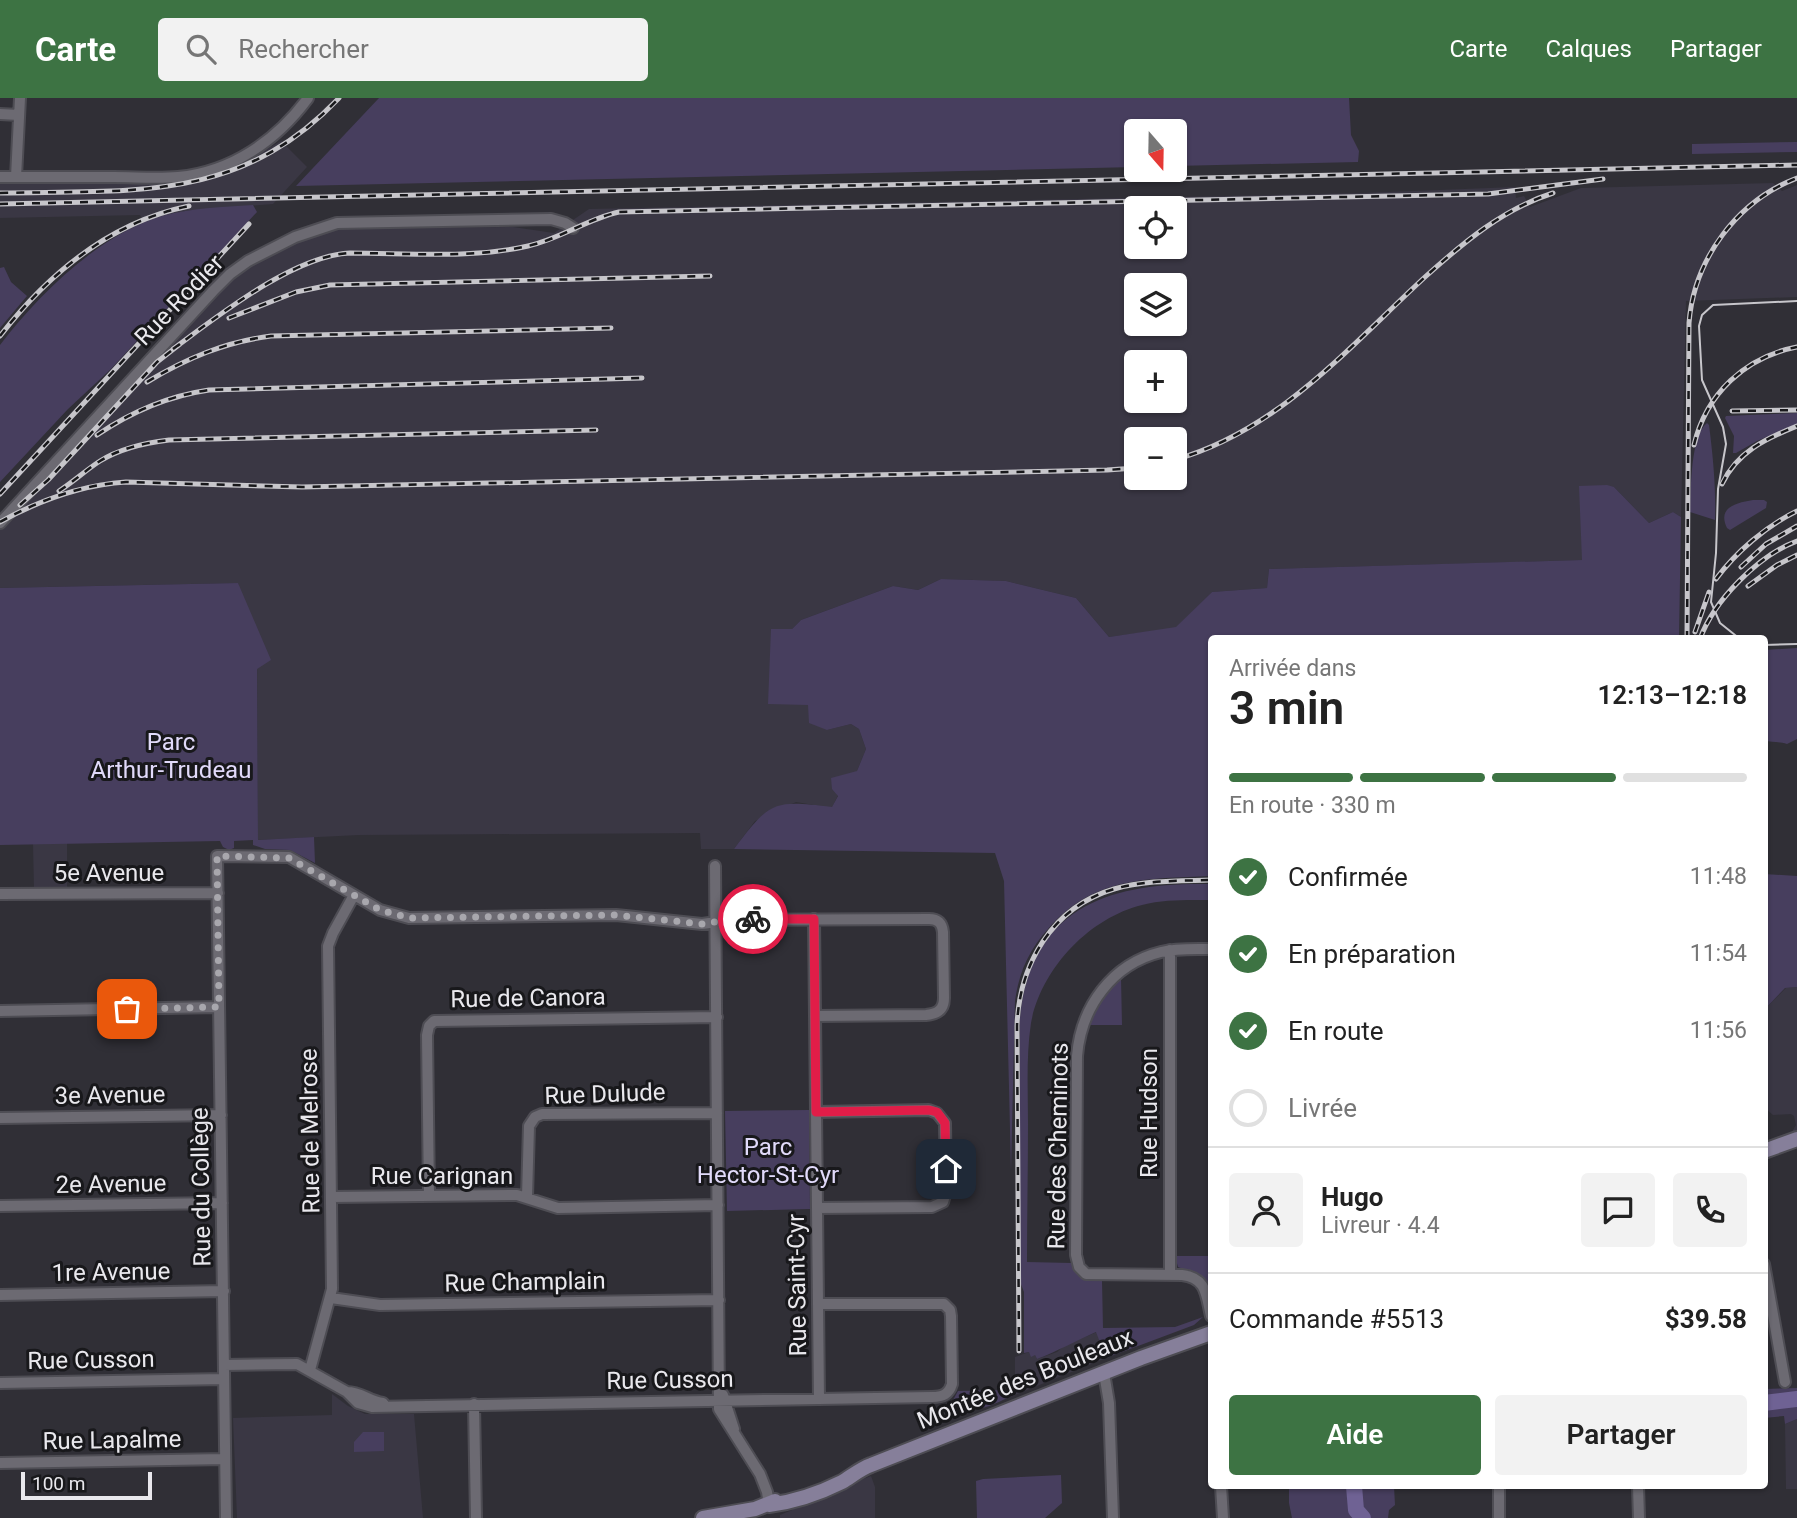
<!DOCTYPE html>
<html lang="fr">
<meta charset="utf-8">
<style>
:root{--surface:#fff;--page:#f2f2f2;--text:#222;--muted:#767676;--line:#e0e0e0;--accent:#3d7343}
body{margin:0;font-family:Roboto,sans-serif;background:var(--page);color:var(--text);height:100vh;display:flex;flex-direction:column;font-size:26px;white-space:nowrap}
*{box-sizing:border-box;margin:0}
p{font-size:23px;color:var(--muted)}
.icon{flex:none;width:38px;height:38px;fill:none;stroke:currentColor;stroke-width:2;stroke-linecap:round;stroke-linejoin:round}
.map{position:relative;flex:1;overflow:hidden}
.details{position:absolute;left:1208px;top:537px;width:560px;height:854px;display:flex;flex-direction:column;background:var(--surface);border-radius:7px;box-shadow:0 2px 5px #0004}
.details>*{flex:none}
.needle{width:46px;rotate:160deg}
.buttons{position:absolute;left:1124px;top:21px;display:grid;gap:14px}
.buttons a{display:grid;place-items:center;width:63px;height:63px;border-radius:7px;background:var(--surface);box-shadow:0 2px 5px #0004;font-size:35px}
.scale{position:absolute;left:21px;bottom:18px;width:131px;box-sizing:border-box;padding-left:7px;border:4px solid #e9e8ed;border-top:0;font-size:19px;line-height:24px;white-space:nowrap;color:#e9e8ed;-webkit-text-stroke:5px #18181b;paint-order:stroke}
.pin{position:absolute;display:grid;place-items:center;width:60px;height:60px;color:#fff;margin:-30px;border-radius:14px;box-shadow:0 4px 10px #0006}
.courier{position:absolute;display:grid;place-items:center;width:70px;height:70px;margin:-35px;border:5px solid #e11d48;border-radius:50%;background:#fff;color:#222;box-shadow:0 2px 9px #0007}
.head em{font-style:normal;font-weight:600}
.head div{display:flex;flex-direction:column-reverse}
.head{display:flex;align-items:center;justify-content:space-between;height:119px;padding:0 21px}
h1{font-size:46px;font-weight:600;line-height:52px}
.bar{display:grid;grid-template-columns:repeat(4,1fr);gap:10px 7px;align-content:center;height:84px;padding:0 21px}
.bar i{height:9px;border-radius:5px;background:var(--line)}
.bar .active{background:var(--accent)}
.bar p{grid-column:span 4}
.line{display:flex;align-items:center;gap:18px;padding:0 21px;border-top:2px solid var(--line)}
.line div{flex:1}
.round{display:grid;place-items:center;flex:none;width:74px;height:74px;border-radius:7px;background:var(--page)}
ol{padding:0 21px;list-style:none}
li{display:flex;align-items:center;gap:21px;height:77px}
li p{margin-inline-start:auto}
li .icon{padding:7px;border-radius:50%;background:var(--accent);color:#fff;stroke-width:4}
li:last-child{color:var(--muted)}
li i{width:38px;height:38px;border:4px solid var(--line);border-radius:50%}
.cta{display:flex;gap:14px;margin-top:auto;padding:14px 21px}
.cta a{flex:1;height:80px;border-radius:7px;background:var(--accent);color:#fff;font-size:28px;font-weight:600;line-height:80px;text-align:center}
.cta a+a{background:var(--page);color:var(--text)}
header{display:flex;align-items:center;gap:42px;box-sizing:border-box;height:98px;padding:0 35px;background:var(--accent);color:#fff}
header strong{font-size:33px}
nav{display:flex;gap:38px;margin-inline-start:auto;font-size:24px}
.search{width:490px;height:63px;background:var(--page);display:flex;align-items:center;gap:18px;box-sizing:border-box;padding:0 24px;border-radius:7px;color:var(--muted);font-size:26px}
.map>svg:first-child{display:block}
</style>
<header>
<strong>Carte</strong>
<div class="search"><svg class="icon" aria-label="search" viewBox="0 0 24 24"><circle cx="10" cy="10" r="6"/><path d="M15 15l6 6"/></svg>Rechercher</div>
<nav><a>Carte</a><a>Calques</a><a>Partager</a></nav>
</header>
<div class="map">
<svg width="1797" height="1420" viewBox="0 0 1797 1420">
<rect width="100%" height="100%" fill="#302f36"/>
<path fill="#3a3744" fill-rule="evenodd" d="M281,43L307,69L273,106L186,113L144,125L140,117L0,120V85H178L209,78L241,66Z
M1773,85L1782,93L1797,87V199L1686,203L1681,419L1673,414L1649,425L1614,389L1580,388L1583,462L1269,471L1267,490L1212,494L1176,530L1109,539L1076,500L1006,483L941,481L918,492L893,488L801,522L792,531L809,607L827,632L851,626L859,631L866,651L857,673L838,697L832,710L796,704L755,723L734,751H701L700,735L359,737L258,742L257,571L238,485L0,490V432L181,234L228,185L246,171L295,145L330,133L347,130L513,129L554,135L589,111L1363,95L1515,89L1516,100L1524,98L1530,109L1581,90ZM1136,110H1174V149H1136ZM1136,187H1174V226H1136ZM1136,264H1174V303H1136ZM1136,341H1174V380H1136Z
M67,745V791H34L33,746Z
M1797,889V1035L1790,1037L1796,1027L1794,1018L1791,1016L1773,1017L1766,1011L1764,912L1786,890Z
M1097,1234L1106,1260L1015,1297V1259L1029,1254L1035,1257L1037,1261L1057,1254L1065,1247Z
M332,1296L348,1308L365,1316H414L423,1420H237L233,1320L332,1317Z
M1797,1321V1391H1786L1785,1326Z
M871,1378L875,1389V1420H780V1417L792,1412V1409Z"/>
<path fill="#473e5e" d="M379,0H1349L1351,37L1359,53L1358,64L1174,68V33H1136V69L296,88Z
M1797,44V54L1692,56V46Z
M253,107L257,114L111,271L68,311L0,384V247C38,197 101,135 162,118C191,110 222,109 253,107Z
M4,169L11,184L27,198L0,230V170Z
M1797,315V326L1757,343L1736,355H1733L1734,338L1725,320L1726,318Z
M1707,325L1709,327C1713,358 1716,389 1715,422L1690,414C1691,393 1690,338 1707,325Z
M1607,387L1614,389L1649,425L1673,414L1681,419L1679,541H1211V778C1147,781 1094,778 1048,831C1029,852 1019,874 1015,903L1011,1073L1004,783L995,755L734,751C770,703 773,702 832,709L838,698L832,691L831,680L857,673L866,651L859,631L851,626L827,632L809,625L808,607L768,606L771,531H792L801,522L893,488L918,492L941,481L1006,483L1076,500L1109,539L1176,529L1212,494L1267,490L1269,471L1582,462L1579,388Z
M1753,402H1764L1767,404L1766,410L1730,432L1727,430C1717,409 1736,405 1753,402Z
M238,485L271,562L257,571L258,742L314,739L315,765L290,752L265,751L253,747V742L234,743V750L229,752L223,749L220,743L0,747V490Z
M1797,550V641L1787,646C1779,643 1772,645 1764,642V552Z
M1764,776L1797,778V889L1785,890L1764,912Z
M1211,786V802C1188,802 1165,801 1142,807C1089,820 1041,871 1031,925C1026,958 1028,993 1028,1026C1028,1072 1027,1118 1027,1164L1071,1165L1080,1179L1102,1183L1103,1230L1175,1229L1203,1219L1194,1227L1106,1260L1096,1234C1075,1243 1058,1253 1037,1261L1035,1257L1031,1259L1029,1254L1024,1255V1194L1019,1181L1020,920C1031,807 1112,784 1211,786Z
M1121,879L1122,927H1088L1105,895Z
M809,1012L810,1111L727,1113L725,1013Z
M1175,1158H1211V1196C1205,1176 1196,1176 1178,1169Z
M1797,1290V1321L1785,1326L1784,1318L1764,1320V1291Z
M1003,1292L1004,1300L1015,1295V1297C991,1306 976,1320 953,1302L958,1293Z
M363,1334H384V1353L354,1354V1344Z
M1061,1377L1062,1405L1045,1420H977L976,1383L983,1381Z
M1289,1388H1350V1413L1357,1420H1292L1289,1405Z
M1358,1388H1394L1395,1407L1389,1412L1388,1420H1368C1360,1410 1355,1401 1358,1388Z"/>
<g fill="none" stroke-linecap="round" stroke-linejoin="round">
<path stroke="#6f6294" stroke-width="16" d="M1764,1305L1797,1301
M1354,1388L1356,1412L1363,1420"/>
<g stroke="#4e4d54" stroke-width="14">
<path id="street" d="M0,16L19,17
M0,79C38,79 76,79 114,79C135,79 157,81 178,79C232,74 277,42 308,0
M16,79L20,0
M0,425L213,193L230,176L248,163L295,139L337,125L551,121L565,125L573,130
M715,768L719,1311L760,1376L767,1394L769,1407
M0,796L218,795
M814,821L819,1301
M1211,851C1194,851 1177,850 1161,854C1112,866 1081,909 1077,958L1076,1157L1079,1169L1086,1176L1182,1177C1207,1180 1206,1197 1211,1218
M1170,852V1177
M0,913L219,909
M816,1014L929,1012L937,1015L945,1025L946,1094L943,1104L932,1109L817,1110
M0,1020L221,1017
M429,1098L427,937L429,928L434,923L717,919
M332,1099L517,1097L558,1110L718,1107
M527,1099L529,1028L535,1019L542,1016L717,1015
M0,1108L222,1105
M1764,1166L1785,1284
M0,1197L224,1193
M331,1200L380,1207L719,1202
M224,1267L297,1266L347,1294L358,1305L372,1309L932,1299C943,1299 949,1296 952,1286L951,1218L950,1212L944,1206H818
M310,1272L332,1191L328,848L333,835L354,797
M1104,1275L1109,1305L1113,1420
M0,1285L224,1281
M347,1294C361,1294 369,1303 383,1305
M723,1297L734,1331
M474,1306L476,1420
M0,1365L225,1361
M1221,1388L1223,1420
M1499,1388V1420
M1638,1388L1639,1420
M226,1420L217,758L289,759L380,812L409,820L616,817L702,826L731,822L929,821C938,821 942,825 943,834L944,900C944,912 937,916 926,917L815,918"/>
</g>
<g stroke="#4e4d54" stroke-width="18">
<path id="secondary" d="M1764,1053L1797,1041
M769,1407C793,1404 820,1395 842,1384C852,1378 860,1371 871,1367L1141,1260L1211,1235
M703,1420L755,1411L775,1403"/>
</g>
<use href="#street" stroke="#6c6a72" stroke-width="10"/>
<use href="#secondary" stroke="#867f9a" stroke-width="14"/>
<path stroke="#c7c6cb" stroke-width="2" d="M1740,541L1720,525L1711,504L1716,455L1718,391L1726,346L1723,329L1702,282L1699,228L1702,217L1713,207L1797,203
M1764,547L1797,546"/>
<g stroke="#c7c6cb" stroke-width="5">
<path id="rail" d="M0,95C133,92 239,105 339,0
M0,106L1797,67
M229,220L296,194L330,187L710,178
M0,238C48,176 111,124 189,108
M173,251C218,218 293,158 350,155C407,155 472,161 528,148C560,141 587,121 619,114L1488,96L1603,81
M147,284C187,260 225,244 271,238L611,230
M1732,313L1797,312
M97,337C131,314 168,298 209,292L642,280
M1694,347C1706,296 1745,259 1797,249
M1174,362C1278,333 1349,249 1425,179C1464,144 1503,111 1553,95
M1722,386C1737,354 1765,341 1797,328
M59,393C73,384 86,372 100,363C121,350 144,345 169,342L596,332
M0,396L249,126
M20,407L48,382L157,264L180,246
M0,424C40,402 80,387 126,384L302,389L1107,372L1136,370
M1741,469L1766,446L1797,428
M1716,481C1736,454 1766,428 1797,413
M1748,488L1777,467L1797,457
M1695,534L1709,494
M1687,541L1689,225C1694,161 1737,103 1797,80
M1700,541C1714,502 1759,457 1797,443
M1019,1253L1017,928C1019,867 1052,809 1114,791C1145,782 1179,783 1211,782"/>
</g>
<use href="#rail" stroke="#18181b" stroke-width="2.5" stroke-dasharray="8" stroke-linecap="butt"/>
</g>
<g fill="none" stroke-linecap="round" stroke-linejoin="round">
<path stroke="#a8a7ad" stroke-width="7" stroke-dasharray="0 12.6" d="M127,911L219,909L217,758L289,760L380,812L409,820L616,817L702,826L726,822L753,821"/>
<path stroke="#e11d48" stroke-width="9" d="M753,821H814L816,1014L929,1012L937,1014L945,1025L946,1071"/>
</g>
<g text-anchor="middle" stroke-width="6" stroke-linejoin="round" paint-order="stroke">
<g font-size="24" fill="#e9e8ed" stroke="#18181b">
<text transform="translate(179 202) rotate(-46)" y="8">Rue Rodier</text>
<text x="109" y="783">5e Avenue</text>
<text transform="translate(528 900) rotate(-1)" y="8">Rue de Canora</text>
<text transform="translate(605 996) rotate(-2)" y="8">Rue Dulude</text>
<text transform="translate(110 997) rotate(-1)" y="8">3e Avenue</text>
<text transform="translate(1149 1015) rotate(-90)" y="8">Rue Hudson</text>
<text transform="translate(310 1033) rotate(-91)" y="8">Rue de Melrose</text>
<text transform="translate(1058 1048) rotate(-89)" y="8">Rue des Cheminots</text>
<text x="442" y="1086">Rue Carignan</text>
<text transform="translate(111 1086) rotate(-1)" y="8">2e Avenue</text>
<text transform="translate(201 1089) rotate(-91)" y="8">Rue du Collège</text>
<text transform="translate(111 1174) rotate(-1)" y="8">1re Avenue</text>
<text transform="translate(525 1184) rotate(-1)" y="8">Rue Champlain</text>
<text transform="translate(797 1187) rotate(-91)" y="8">Rue Saint-Cyr</text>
<text transform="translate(91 1262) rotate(-1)" y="8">Rue Cusson</text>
<text transform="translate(1025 1281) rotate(-22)" y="8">Montée des Bouleaux</text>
<text transform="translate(670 1282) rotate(-1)" y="8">Rue Cusson</text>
<text transform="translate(112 1342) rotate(-1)" y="8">Rue Lapalme</text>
</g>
<g font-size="24" fill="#e1dafa" stroke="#18181b">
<text x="171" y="652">Parc<tspan x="171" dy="28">Arthur-Trudeau</tspan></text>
<text x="768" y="1057">Parc<tspan x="768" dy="28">Hector-St-Cyr</tspan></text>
</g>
</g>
</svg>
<div class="buttons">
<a><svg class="needle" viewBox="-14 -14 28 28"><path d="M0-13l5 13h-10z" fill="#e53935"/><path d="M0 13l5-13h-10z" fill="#767676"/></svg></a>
<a><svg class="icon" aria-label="locate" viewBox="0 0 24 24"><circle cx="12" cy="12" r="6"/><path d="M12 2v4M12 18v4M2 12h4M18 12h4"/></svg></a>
<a><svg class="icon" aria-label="layers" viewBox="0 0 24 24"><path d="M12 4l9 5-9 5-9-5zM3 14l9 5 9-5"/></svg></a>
<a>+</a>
<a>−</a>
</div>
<div class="scale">100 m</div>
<div class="pin" style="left:127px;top:911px;background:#ea580c"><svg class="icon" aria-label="bag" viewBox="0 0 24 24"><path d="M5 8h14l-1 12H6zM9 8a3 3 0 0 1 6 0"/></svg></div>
<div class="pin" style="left:946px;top:1071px;background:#1f2937"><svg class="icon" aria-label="home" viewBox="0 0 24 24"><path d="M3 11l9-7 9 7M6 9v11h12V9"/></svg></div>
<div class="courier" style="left:753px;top:821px"><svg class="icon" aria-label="bike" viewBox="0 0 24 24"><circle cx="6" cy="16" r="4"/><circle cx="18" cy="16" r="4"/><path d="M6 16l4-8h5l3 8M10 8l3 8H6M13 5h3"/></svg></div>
<section class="details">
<div class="head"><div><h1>3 min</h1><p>Arrivée dans</p></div><em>12:13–12:18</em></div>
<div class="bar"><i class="active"></i><i class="active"></i><i class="active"></i><i></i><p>En route · 330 m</p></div>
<ol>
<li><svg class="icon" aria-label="check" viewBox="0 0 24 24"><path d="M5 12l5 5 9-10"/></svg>Confirmée<p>11:48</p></li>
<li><svg class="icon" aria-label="check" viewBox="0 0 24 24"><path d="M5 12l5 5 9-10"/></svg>En préparation<p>11:54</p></li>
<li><svg class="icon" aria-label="check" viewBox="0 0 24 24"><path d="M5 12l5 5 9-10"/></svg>En route<p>11:56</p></li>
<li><i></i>Livrée</li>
</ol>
<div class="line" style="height:126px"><a class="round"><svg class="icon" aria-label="person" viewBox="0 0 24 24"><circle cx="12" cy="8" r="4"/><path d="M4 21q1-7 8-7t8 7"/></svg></a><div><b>Hugo</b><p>Livreur · 4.4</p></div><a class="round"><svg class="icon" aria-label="chat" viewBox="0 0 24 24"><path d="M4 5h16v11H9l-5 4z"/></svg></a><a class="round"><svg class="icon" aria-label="phone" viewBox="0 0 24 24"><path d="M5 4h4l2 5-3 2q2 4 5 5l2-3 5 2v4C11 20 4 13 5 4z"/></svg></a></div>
<div class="line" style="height:91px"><div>Commande #5513</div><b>$39.58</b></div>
<div class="cta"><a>Aide</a><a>Partager</a></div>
</section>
</div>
